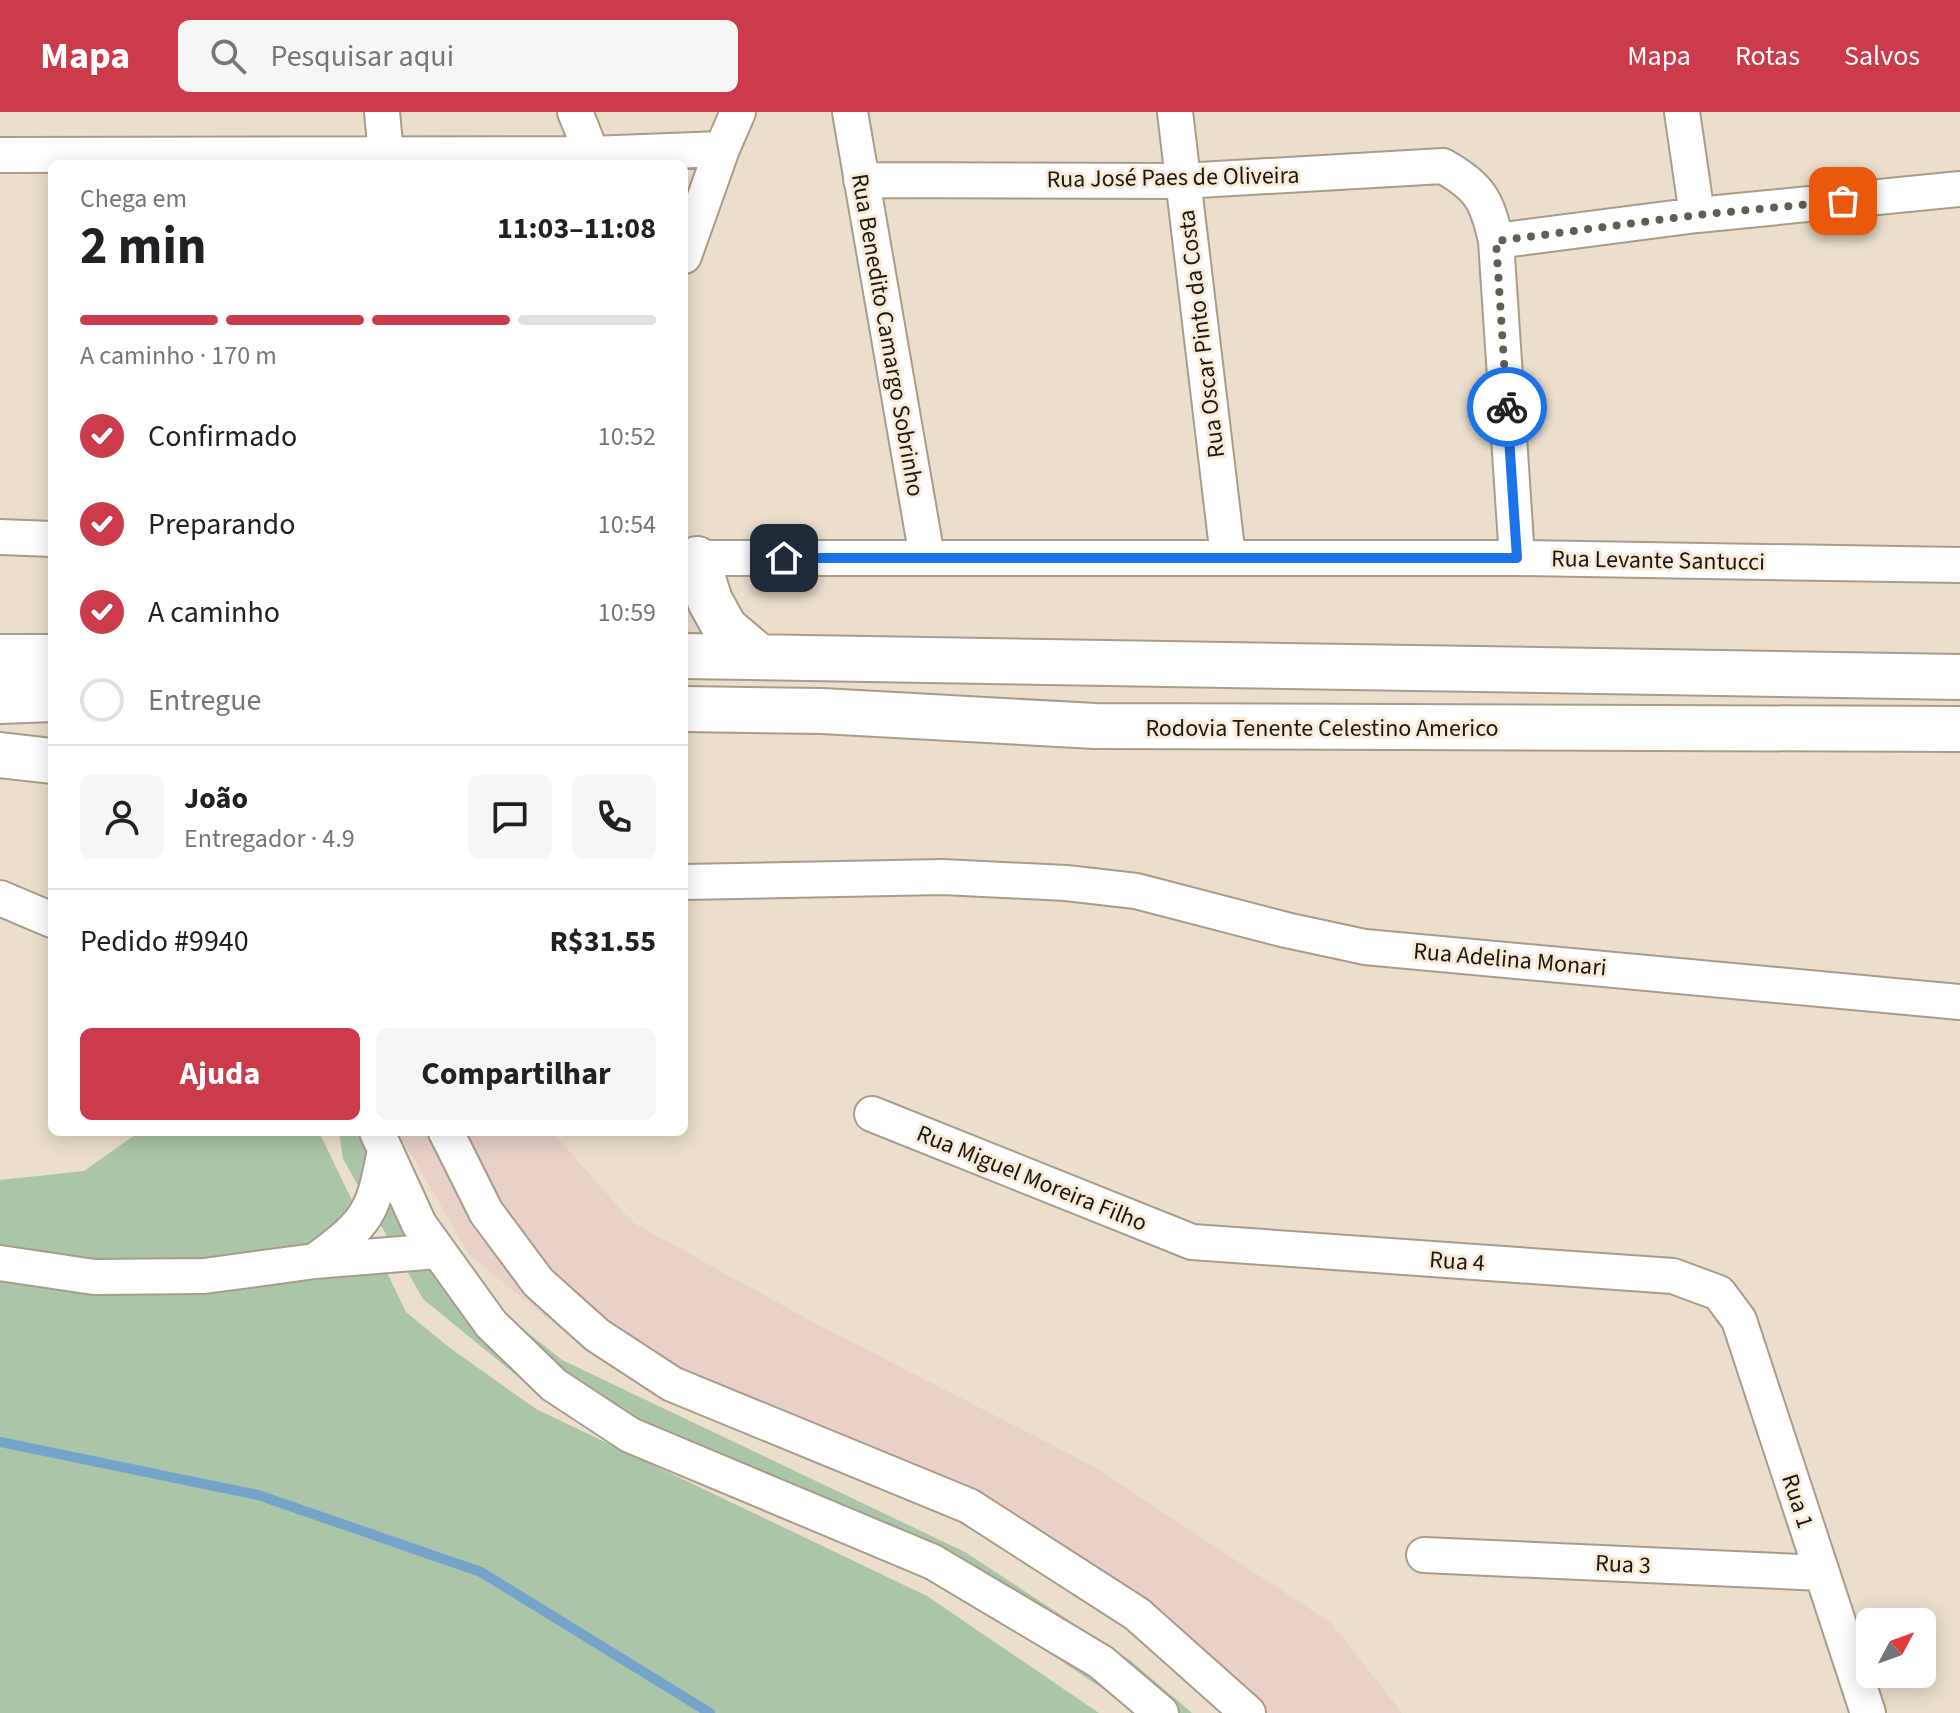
<!DOCTYPE html>
<html lang="pt">
<meta charset="utf-8">
<style>
:root{--surface:#fff;--page:#f6f6f6;--text:#202124;--muted:#757577;--line:#e0e0e0;--accent:#cb3b4b}
body{margin:0;font-family:"Source Sans 3",sans-serif;background:var(--page);color:var(--text);height:100vh;display:flex;flex-direction:column;font-size:30px;white-space:nowrap}
*{box-sizing:border-box;margin:0}
p{font-size:26px;color:var(--muted)}
.icon{flex:none;width:44px;height:44px;fill:none;stroke:currentColor;stroke-width:2;stroke-linecap:round;stroke-linejoin:round}
.map{position:relative;flex:1;overflow:hidden}
.details{position:absolute;left:48px;top:48px;width:640px;height:976px;display:flex;flex-direction:column;background:var(--surface);border-radius:12px;box-shadow:0 4px 20px #0003}
.details>*{flex:none}
.needle{width:52px;rotate:49deg}
.tools{position:absolute;left:1856px;top:1496px;display:grid;gap:16px}
.tools a{display:grid;place-items:center;width:80px;height:80px;border-radius:12px;background:var(--surface);box-shadow:0 4px 20px #0003;font-size:40px}
.pin{position:absolute;display:grid;place-items:center;width:68px;height:68px;color:#fff;margin:-34px;border-radius:16px;box-shadow:0 4px 12px #0006}
.courier{position:absolute;display:grid;place-items:center;width:80px;height:80px;margin:-40px;border:6px solid #1a73e8;border-radius:50%;background:#fff;color:#222;box-shadow:0 2px 10px #0007}
.headline em{font-style:normal;font-weight:700}
.headline div{display:flex;flex-direction:column-reverse}
.headline{display:flex;align-items:center;justify-content:space-between;height:136px;padding:0 32px}
h1{font-size:52px;font-weight:700;line-height:60px}
.bar{display:grid;grid-template-columns:repeat(4,1fr);gap:12px 8px;align-content:center;height:96px;padding:0 32px}
.bar i{height:10px;border-radius:6px;background:var(--line)}
.bar .active{background:var(--accent)}
.bar p{grid-column:span 4}
.line{display:flex;align-items:center;gap:20px;padding:0 32px;border-top:2px solid var(--line)}
.line div{flex:1}
.round{display:grid;place-items:center;flex:none;width:84px;height:84px;border-radius:12px;background:var(--page)}
ol{padding:0 32px;list-style:none}
li{display:flex;align-items:center;gap:24px;height:88px}
li p{margin-inline-start:auto}
li .icon{padding:8px;border-radius:50%;background:var(--accent);color:#fff;stroke-width:4}
li:last-child{color:var(--muted)}
li i{width:44px;height:44px;border:4px solid var(--line);border-radius:50%}
.button{display:flex;gap:16px;margin-top:auto;padding:16px 32px}
.button a{flex:1;height:92px;border-radius:12px;background:var(--accent);color:#fff;font-size:32px;font-weight:700;line-height:92px;text-align:center}
.button a+a{background:var(--page);color:var(--text)}
header{display:flex;align-items:center;gap:48px;box-sizing:border-box;height:112px;padding:0 40px;background:var(--accent);color:#fff}
header strong{font-size:38px}
nav{display:flex;gap:44px;margin-inline-start:auto;font-size:28px}
.search{width:560px;height:72px;background:var(--page);display:flex;align-items:center;gap:20px;box-sizing:border-box;padding:0 28px;border-radius:12px;color:var(--muted);font-size:30px}
.map>svg:first-child{display:block}
</style>
<header>
<strong>Mapa</strong>
<div class="search"><svg class="icon" aria-label="search" viewBox="0 0 24 24"><circle cx="10" cy="10" r="6"/><path d="M15 15l6 6"/></svg>Pesquisar aqui</div>
<nav><a>Mapa</a><a>Rotas</a><a>Salvos</a></nav>
</header>
<div class="map">
<svg width="1960" height="1601" viewBox="0 0 1960 1601">
<rect width="100%" height="100%" fill="#ebdecc"/>
<path fill="#e9d0c8" d="M398,1020H552L632,1110L818,1213L1091,1353L1331,1511L1402,1601H1231L1158,1537L967,1414L573,1227L469,1142Z"/>
<path fill="#aac5a8" d="M139,1020H319L406,1200L450,1236L536,1297L927,1484L1099,1601H0V1068L84,1059Z
M339,1020H374L450,1159L562,1248L965,1440L1131,1549L1192,1601H1132L1106,1579L934,1464L531,1275L423,1187L343,1047Z"/>
<g fill="none" stroke-linecap="round" stroke-linejoin="round">
<path stroke="#76a3ca" stroke-width="10" d="M0,1330L258,1383L481,1460L710,1601"/>
<g stroke="#a89c8b" stroke-width="38">
<path id="minor" d="M382,0L386,42
M575,0L596,52
M850,0L927,445
M1175,0L1228,445
M1682,0L1697,103
M0,43L590,42L722,37
M861,68L1182,69L1443,54C1480,75 1487,88 1496,129L1517,446
M1496,129L1697,103L1960,77
M684,144L722,37L738,0
M0,425L52,427
M684,446H1517L1960,453
M684,770L943,765L1066,771L1136,779L1286,818L1365,835L1960,890
M0,786L52,808
M872,1002L1192,1130L1673,1164L1719,1181L1739,1208L1868,1601
M377,1020L419,1112L491,1212L554,1273L630,1323L933,1450L1101,1550L1161,1601
M446,1020L486,1100L538,1170L597,1223L672,1272L969,1394L1137,1502L1248,1601
M315,1149C368,1110 373,1102 385,1038
M0,1151L94,1165L204,1164L315,1149L438,1139
M1424,1443L1822,1461"/>
</g>
<g stroke="#a89c8b" stroke-width="48">
<path id="trunk" d="M697,447L710,489L725,516L758,544
M684,544L1960,565
M0,545H52
M0,589L52,587
M684,597L822,599L1095,614L1960,617
M0,643L52,649"/>
</g>
<use href="#minor" stroke="#fff" stroke-width="34"/>
<use href="#trunk" stroke="#fff" stroke-width="44"/>
</g>
<g fill="none" stroke-linecap="round" stroke-linejoin="round">
<path stroke="#645d52" stroke-width="8" stroke-dasharray="0 14.4" d="M1507,295L1496,129L1697,103L1843,89"/>
<path stroke="#1a73e8" stroke-width="10" d="M784,446H1517L1507,295"/>
</g>
<g text-anchor="middle" stroke-width="6" stroke-linejoin="round" paint-order="stroke">
<g font-size="24" fill="#1c1811" stroke="#f8ebd9">
<text transform="translate(1173 65) rotate(-1)" y="8">Rua José Paes de Oliveira</text>
<text transform="translate(1201 222) rotate(-97)" y="8">Rua Oscar Pinto da Costa</text>
<text transform="translate(888 223) rotate(80)" y="8">Rua Benedito Camargo Sobrinho</text>
<text transform="translate(1658 448) rotate(1)" y="8">Rua Levante Santucci</text>
<text x="1322" y="624">Rodovia Tenente Celestino Americo</text>
<text transform="translate(1510 847) rotate(5)" y="8">Rua Adelina Monari</text>
<text transform="translate(1032 1066) rotate(22)" y="8">Rua Miguel Moreira Filho</text>
<text transform="translate(1457 1149) rotate(4)" y="8">Rua 4</text>
<text transform="translate(1798 1389) rotate(72)" y="8">Rua 1</text>
<text transform="translate(1623 1452) rotate(3)" y="8">Rua 3</text>
</g>
</g>
</svg>
<div class="tools">
<a><svg class="needle" viewBox="-14 -14 28 28"><path d="M0-13l5 13h-10z" fill="#e53935"/><path d="M0 13l5-13h-10z" fill="#757577"/></svg></a>
</div>
<div class="pin" style="left:1843px;top:89px;background:#ea580c"><svg class="icon" aria-label="bag" viewBox="0 0 24 24"><path d="M5 8h14l-1 12H6zM9 8a3 3 0 0 1 6 0"/></svg></div>
<div class="pin" style="left:784px;top:446px;background:#1f2937"><svg class="icon" aria-label="home" viewBox="0 0 24 24"><path d="M3 11l9-7 9 7M6 9v11h12V9"/></svg></div>
<div class="courier" style="left:1507px;top:295px"><svg class="icon" aria-label="bike" viewBox="0 0 24 24"><circle cx="6" cy="16" r="4"/><circle cx="18" cy="16" r="4"/><path d="M6 16l4-8h5l3 8M10 8l3 8H6M13 5h3"/></svg></div>
<section class="details">
<div class="headline"><div><h1>2 min</h1><p>Chega em</p></div><em>11:03–11:08</em></div>
<div class="bar"><i class="active"></i><i class="active"></i><i class="active"></i><i></i><p>A caminho · 170 m</p></div>
<ol>
<li><svg class="icon" aria-label="check" viewBox="0 0 24 24"><path d="M5 12l5 5 9-10"/></svg>Confirmado<p>10:52</p></li>
<li><svg class="icon" aria-label="check" viewBox="0 0 24 24"><path d="M5 12l5 5 9-10"/></svg>Preparando<p>10:54</p></li>
<li><svg class="icon" aria-label="check" viewBox="0 0 24 24"><path d="M5 12l5 5 9-10"/></svg>A caminho<p>10:59</p></li>
<li><i></i>Entregue</li>
</ol>
<div class="line" style="height:144px"><a class="round"><svg class="icon" aria-label="person" viewBox="0 0 24 24"><circle cx="12" cy="8" r="4"/><path d="M4 21q1-7 8-7t8 7"/></svg></a><div><b>João</b><p>Entregador · 4.9</p></div><a class="round"><svg class="icon" aria-label="chat" viewBox="0 0 24 24"><path d="M4 5h16v11H9l-5 4z"/></svg></a><a class="round"><svg class="icon" aria-label="phone" viewBox="0 0 24 24"><path d="M5 4h4l2 5-3 2q2 4 5 5l2-3 5 2v4C11 20 4 13 5 4z"/></svg></a></div>
<div class="line" style="height:104px"><div>Pedido #9940</div><b>R$31.55</b></div>
<div class="button"><a>Ajuda</a><a>Compartilhar</a></div>
</section>
</div>
